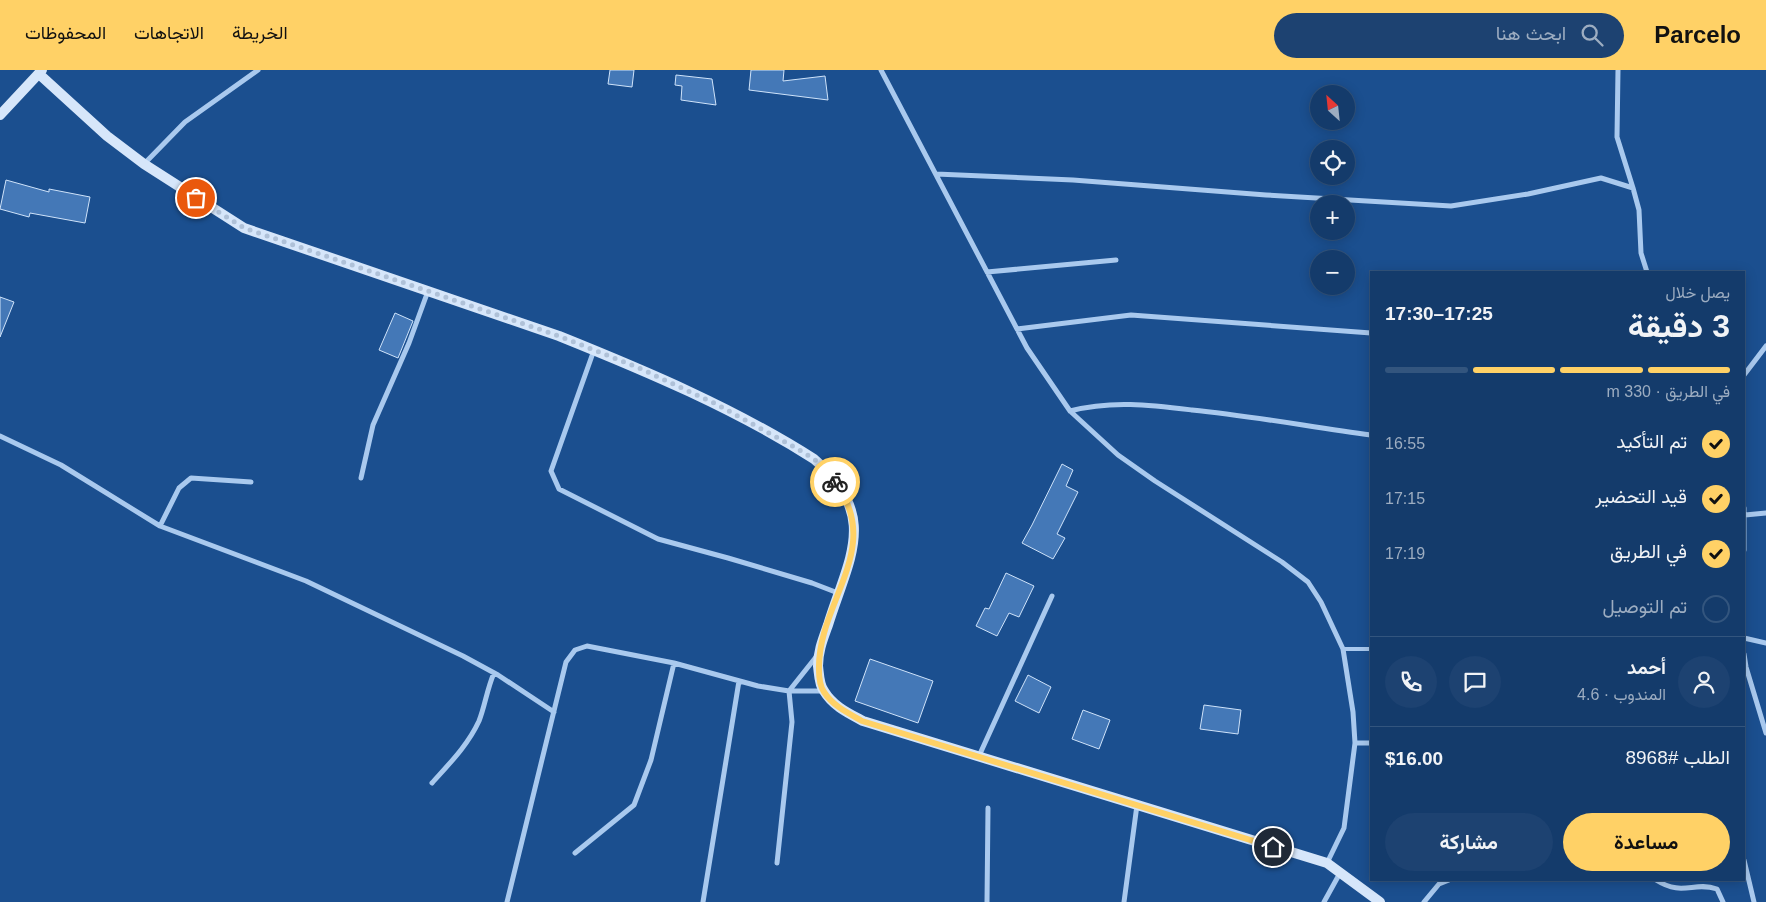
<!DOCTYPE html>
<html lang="ar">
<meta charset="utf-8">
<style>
:root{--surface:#143b6b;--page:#1d4271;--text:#f1f3f6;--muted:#9dadc1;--line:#33557e;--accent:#ffd166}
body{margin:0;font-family:Arial,Vazirmatn,sans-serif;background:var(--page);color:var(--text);direction:rtl;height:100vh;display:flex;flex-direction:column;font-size:19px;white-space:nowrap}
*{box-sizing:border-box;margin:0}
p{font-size:16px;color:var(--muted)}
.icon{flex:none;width:28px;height:28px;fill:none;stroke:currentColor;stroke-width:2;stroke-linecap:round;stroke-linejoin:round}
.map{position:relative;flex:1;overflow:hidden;direction:ltr}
.details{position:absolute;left:1370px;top:201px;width:375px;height:610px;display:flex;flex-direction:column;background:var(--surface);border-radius:0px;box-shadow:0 2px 12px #0003,0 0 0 1px var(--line);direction:rtl}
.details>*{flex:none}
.needle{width:32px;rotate:333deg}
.fabs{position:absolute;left:1310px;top:15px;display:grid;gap:10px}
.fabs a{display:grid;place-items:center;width:45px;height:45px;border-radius:50%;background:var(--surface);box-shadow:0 2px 12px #0003,0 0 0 1px var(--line);font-size:25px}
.pin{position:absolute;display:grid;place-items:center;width:42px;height:42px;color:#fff;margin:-21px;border:2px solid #fff;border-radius:50%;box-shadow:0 1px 5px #0007}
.courier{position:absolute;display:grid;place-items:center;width:50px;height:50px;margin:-25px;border:4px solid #ffd166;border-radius:50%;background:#fff;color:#222;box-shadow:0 1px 6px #0007}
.overview em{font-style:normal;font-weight:700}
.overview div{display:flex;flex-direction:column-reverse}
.overview{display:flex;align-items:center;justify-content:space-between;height:85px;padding:0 15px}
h1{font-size:32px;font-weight:700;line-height:38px}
.bar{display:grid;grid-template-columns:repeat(4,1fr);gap:8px 5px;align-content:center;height:60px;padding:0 15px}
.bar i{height:6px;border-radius:4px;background:var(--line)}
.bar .selected{background:var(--accent)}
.bar p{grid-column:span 4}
.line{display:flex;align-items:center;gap:12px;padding:0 15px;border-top:1px solid var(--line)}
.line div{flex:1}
.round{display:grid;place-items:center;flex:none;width:52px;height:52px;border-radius:26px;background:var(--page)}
ol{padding:0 15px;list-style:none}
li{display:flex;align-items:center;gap:15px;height:55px}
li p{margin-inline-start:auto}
li .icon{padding:5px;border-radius:50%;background:var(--accent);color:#111;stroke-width:4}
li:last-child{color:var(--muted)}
li i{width:28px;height:28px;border:2px solid var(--line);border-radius:50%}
.button{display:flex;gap:10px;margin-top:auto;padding:10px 15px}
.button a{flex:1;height:58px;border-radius:30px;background:var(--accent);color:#111;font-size:20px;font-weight:700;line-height:58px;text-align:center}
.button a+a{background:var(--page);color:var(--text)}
header{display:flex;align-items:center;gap:30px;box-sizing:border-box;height:70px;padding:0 25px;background:var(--accent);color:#111}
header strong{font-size:24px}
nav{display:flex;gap:28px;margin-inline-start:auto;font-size:18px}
.search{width:350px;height:45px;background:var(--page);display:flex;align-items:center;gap:12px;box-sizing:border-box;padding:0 18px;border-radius:28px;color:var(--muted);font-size:19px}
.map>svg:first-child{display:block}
</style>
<header>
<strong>Parcelo</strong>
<div class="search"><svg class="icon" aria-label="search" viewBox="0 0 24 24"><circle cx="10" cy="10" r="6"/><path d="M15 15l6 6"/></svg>ابحث هنا</div>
<nav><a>الخريطة</a><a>الاتجاهات</a><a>المحفوظات</a></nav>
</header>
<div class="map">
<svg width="1766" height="832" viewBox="0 0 1766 832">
<rect width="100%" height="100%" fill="#1b4f8f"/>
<path fill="#4478b7" stroke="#cfe3fa" d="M610,0H634L632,17L608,14Z
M751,0H784L783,11L825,6L828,30L749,20Z
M676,5L712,9L716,35L681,30L682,16L675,15Z
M6,110L49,122V119L90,127L85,153L30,143L29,147L0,139Z
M0,227L14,232L0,267Z
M395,243L413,251L398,288L379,280Z
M1062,394L1073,400L1066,416L1078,422L1057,464L1065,468L1053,489L1022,473L1032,455Z
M1006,503L1034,516L1019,547L1009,543L997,566L976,556L985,538L989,539Z
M870,589L933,611L918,653L855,631Z
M1028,605L1051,617L1039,643L1015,631Z
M1204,635L1241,640L1238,664L1200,659Z
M1083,640L1110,650L1099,679L1072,669Z"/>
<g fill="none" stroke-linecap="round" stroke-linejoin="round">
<path stroke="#a9c9ee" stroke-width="4" d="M1343,579H1371"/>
<path stroke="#a9c9ee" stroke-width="5" d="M881,0L1027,278L1070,341L1118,385L1155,411L1282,492L1308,512L1321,532L1343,579L1353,642L1355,673L1344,758L1327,793
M1618,0L1617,67L1633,118
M144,94L185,52L258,0
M936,104L1073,110L1266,125L1451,136L1528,124L1601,108L1633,118L1639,140L1641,183L1647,202
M987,202L1116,190
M1017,259L1131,245L1371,263
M594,280L551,401L559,419L658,469L728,488L812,513L838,523
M1744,305L1766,276
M1070,341C1111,330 1151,335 1192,340C1252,346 1311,357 1371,365
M0,366L61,395L160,456L306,511L463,586L498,605L554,642
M361,408L373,355L409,273L428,221
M1744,438V480
M1745,445L1766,443
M160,456L179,418L191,408L251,412
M1744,568L1766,573
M1744,584L1746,597L1766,663
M1355,673H1371
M979,686L1052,526
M432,713C449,694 468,675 479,651C485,636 487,619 494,603
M575,783L634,735L651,690L674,593
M1744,790L1754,832
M777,793L792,652L789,621L816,587
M1656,810C1683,827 1693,811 1717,819L1723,832
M507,832L566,592L575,580L587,576L674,593L758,616L789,621H823
M703,832L739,611
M987,832L988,738
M1124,832L1137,735
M1324,832L1340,803
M1424,832L1439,814L1449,810"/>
<path stroke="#d6e6fa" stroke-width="10" d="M39,4L107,66L144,94L244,158L559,266C646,301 734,338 814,389C880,446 849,487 828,555C823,569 818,581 818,596C819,603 819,615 824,621C833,636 848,643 863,651L1327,793L1380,832
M0,45L42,0"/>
</g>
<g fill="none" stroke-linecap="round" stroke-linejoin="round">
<path stroke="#afc1d8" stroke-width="5" stroke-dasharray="0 9" d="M196,128L244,158L559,266L639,298L716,334L796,378L814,389L828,401L835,412"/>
<path stroke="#ffd166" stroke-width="6" d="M835,412C885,479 817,532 819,600C819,606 820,616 824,622C833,636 848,643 862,651L1273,777"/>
</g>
</svg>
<div class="fabs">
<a><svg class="needle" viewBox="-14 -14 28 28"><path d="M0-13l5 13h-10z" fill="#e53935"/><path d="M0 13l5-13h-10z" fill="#9dadc1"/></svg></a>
<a><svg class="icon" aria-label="locate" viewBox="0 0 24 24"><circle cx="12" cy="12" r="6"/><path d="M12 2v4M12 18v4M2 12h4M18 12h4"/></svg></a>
<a>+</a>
<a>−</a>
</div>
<div class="pin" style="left:196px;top:128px;background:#ea580c"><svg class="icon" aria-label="bag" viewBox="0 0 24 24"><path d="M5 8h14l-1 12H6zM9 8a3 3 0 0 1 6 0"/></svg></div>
<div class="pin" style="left:1273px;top:777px;background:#1f2937"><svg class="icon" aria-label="home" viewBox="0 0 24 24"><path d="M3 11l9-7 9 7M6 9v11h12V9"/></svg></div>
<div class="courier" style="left:835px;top:412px"><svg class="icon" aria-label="bike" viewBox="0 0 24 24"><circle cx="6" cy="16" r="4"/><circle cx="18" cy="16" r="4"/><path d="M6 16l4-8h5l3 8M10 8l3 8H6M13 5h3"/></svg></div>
<section class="details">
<div class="overview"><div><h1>3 دقيقة</h1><p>يصل خلال</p></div><em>17:25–17:30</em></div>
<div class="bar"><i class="selected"></i><i class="selected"></i><i class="selected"></i><i></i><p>في الطريق · 330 m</p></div>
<ol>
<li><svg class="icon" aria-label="check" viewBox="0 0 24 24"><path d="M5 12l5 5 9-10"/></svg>تم التأكيد<p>16:55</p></li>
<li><svg class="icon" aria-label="check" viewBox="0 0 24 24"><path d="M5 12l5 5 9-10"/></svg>قيد التحضير<p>17:15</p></li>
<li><svg class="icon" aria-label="check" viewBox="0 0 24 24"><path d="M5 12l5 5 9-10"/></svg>في الطريق<p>17:19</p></li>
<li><i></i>تم التوصيل</li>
</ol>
<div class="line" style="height:90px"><a class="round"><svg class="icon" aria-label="person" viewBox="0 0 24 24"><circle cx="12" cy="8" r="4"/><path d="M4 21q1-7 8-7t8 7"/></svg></a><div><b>أحمد</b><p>المندوب · 4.6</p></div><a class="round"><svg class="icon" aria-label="chat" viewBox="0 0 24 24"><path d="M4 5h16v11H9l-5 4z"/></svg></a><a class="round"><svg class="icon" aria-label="phone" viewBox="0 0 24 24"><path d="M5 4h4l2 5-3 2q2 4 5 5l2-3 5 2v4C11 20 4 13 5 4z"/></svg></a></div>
<div class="line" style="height:65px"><div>الطلب #8968</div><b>$16.00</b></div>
<div class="button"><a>مساعدة</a><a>مشاركة</a></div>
</section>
</div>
